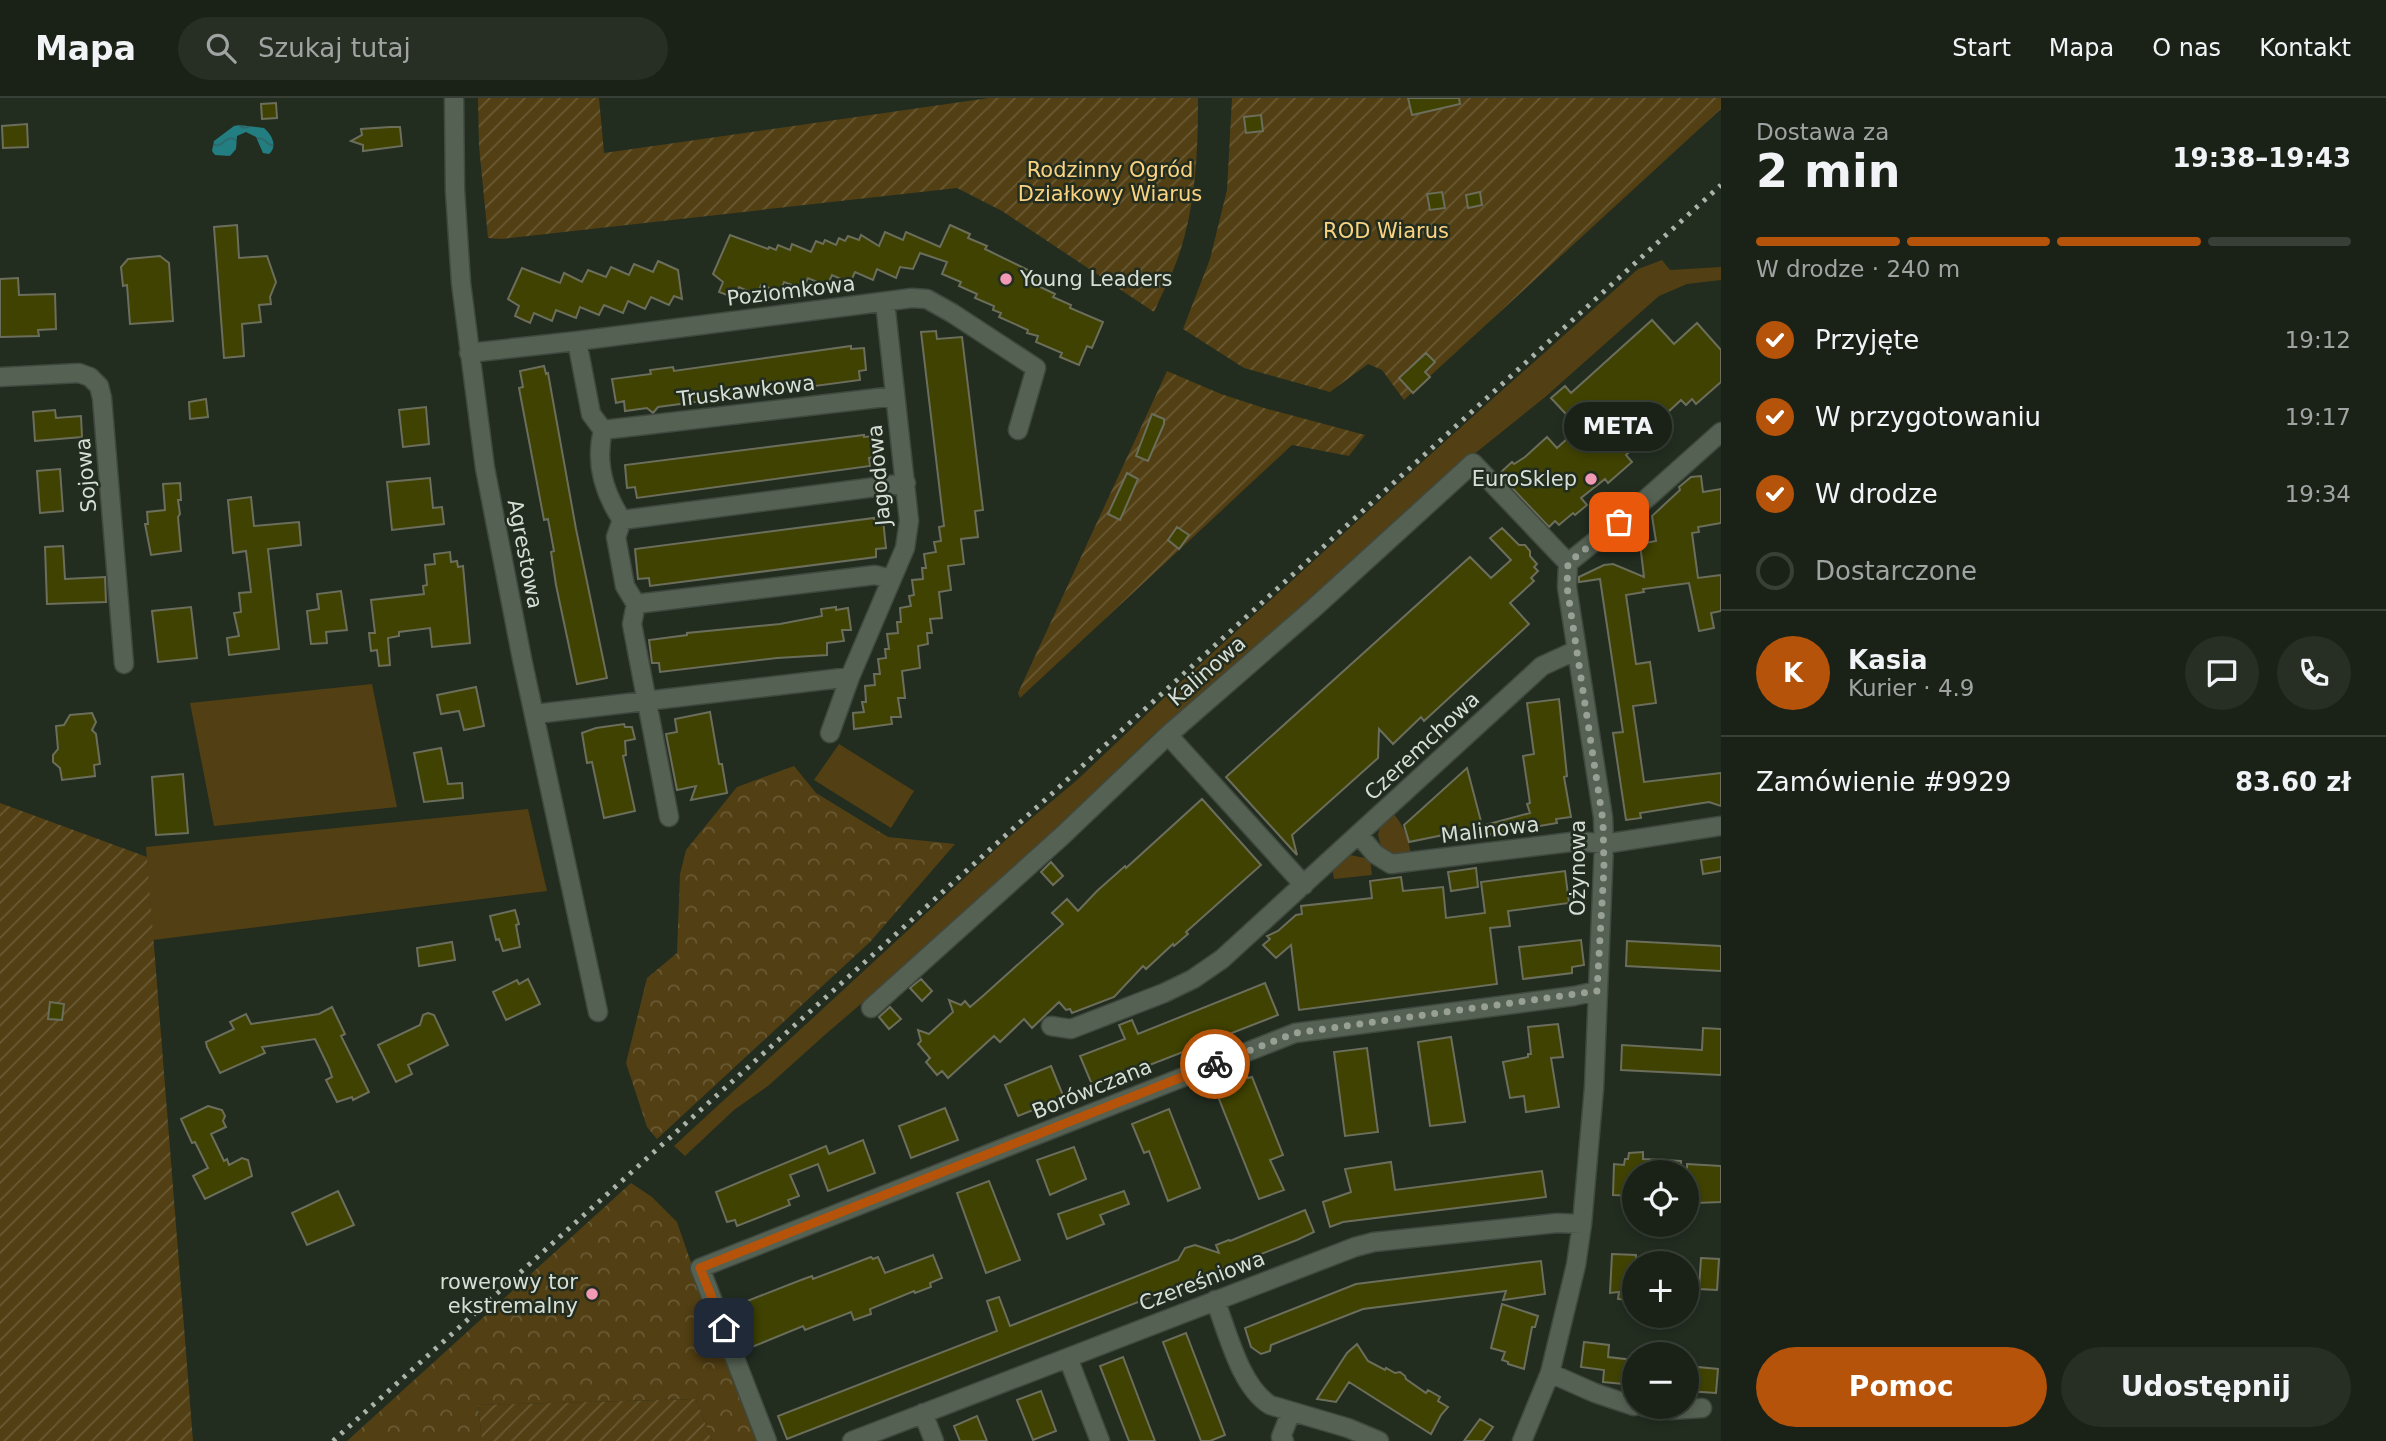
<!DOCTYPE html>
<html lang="pl">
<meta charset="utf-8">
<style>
:root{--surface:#1a2218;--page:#272f25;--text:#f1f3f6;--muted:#9fa4a2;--line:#383f37;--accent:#b45309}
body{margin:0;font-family:"DejaVu Sans",sans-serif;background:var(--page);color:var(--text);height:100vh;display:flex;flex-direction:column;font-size:26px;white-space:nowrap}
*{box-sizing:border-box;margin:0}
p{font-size:23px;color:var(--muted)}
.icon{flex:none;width:38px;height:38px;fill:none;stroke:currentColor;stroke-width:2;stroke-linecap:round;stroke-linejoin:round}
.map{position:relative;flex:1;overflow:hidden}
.side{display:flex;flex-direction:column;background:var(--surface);width:665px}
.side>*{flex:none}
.buttons{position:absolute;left:1622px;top:1062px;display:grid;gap:14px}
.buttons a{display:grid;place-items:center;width:77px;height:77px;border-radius:50%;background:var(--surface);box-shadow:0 4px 10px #0003,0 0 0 2px var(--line);font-size:35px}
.pin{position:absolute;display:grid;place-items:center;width:60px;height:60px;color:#fff;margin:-30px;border-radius:14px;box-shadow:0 4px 10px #0006}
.courier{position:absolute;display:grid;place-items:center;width:70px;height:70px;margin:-35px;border:5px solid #b45309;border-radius:50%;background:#fff;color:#222;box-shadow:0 2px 9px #0007}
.bubble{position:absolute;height:49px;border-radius:24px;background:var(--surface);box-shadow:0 4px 10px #0003,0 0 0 2px var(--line);font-size:23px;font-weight:600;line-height:49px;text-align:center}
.overview em{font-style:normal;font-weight:600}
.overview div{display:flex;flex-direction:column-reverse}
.overview{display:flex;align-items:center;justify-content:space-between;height:119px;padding:0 35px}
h1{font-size:46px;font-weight:600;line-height:52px}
.bar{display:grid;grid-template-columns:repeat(4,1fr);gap:10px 7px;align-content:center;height:84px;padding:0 35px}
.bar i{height:9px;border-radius:5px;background:var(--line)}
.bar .active{background:var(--accent)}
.bar p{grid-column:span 4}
.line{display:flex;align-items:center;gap:18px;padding:0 35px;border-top:2px solid var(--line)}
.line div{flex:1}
.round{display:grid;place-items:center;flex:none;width:74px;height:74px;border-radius:37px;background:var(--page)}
ol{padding:0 35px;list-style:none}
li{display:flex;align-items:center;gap:21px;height:77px}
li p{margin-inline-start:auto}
li .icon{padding:7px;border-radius:50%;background:var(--accent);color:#fff;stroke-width:4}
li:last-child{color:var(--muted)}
li i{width:38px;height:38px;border:4px solid var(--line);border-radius:50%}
.button{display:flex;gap:14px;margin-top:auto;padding:14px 35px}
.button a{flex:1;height:80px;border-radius:42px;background:var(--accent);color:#fff;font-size:28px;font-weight:600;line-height:80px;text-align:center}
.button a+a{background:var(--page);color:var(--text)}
header{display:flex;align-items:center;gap:42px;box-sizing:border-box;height:98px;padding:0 35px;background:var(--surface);border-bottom:2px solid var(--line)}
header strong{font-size:33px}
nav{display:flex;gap:38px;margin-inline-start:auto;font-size:24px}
.search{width:490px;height:63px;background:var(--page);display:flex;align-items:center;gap:18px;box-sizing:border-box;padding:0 24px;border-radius:38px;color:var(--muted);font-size:26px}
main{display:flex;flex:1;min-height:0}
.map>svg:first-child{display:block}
</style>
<header>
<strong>Mapa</strong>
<div class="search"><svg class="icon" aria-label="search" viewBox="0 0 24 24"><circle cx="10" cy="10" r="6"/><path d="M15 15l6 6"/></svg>Szukaj tutaj</div>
<nav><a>Start</a><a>Mapa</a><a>O nas</a><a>Kontakt</a></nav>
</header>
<main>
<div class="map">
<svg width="1721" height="1343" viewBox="0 0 1721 1343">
<defs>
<pattern id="forest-crowns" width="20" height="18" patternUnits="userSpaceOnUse" patternTransform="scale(1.75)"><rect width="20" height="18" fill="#523f13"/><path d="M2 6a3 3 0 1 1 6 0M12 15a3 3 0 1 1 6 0" fill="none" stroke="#6a5a35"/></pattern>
<pattern id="garden-furrows" width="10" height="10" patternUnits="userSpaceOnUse" patternTransform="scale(1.75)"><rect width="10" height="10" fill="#523f13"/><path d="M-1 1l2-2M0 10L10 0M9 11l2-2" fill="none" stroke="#6a5a35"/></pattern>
<pattern id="water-waves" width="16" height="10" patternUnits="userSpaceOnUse" patternTransform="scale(1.75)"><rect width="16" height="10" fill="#237e82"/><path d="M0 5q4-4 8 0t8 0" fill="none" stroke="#2f6668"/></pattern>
</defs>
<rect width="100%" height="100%" fill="#222d20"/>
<path fill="#523f13" d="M1662,162L1670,172L1721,169V182L1687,186L1659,198L1544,300L1478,353L1455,369L1217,585L1153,637L972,811L827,935L768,988L734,1012L685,1058L674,1048L1009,739L1077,682L1184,581L1431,356L1638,171Z
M372,586L397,709L214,728L190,605Z
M839,646L914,693L891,730L814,682Z
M528,711L547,793L153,842L146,749Z
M1393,715C1404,728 1409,741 1411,758L1395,759L1381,748L1378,737L1380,728Z
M1350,757L1370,761L1372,777L1334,781L1332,770L1340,760Z"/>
<path fill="url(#forest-crowns)" d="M794,668L816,695L888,739L955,746L870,844L657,1041L647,1029L626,965L647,880L677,855L680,776L686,752L737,689Z
M631,1085L652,1099L677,1124L697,1182L733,1271L757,1343H712L696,1301L478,1307L482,1343H347Z"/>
<path fill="url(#garden-furrows)" d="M478,0H599L604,55L989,0H1198C1198,55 1196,112 1176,165C1170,181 1161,198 1154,214L1002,113L957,90L502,141L488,140L479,48Z
M1232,0H1721V11L1404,302L1382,272L1368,266L1330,294L1244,270L1183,231L1210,161L1227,92Z
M1167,273L1221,296L1264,310L1365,337L1349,358L1292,347L1020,600L1018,595Z
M0,705L147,759L193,1343H0Z
M696,1301L712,1343H482L478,1307Z"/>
<path fill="url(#water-waves)" d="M239,27L264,30C272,37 278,48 269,56L263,55L256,39L246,34L237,38L236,51L230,58L215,57L212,53L214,43L234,28Z"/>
<path fill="#3f4200" stroke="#6c6e5c" stroke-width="2" d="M1408,0H1459L1460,6L1412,17Z
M276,5L277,20L262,21L261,6Z
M1261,17L1263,33L1246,35L1244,19Z
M27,26L28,49L3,50L2,28Z
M390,29H400L402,48L363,53V47L351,43L362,37L361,31Z
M1442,94L1445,110L1430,112L1427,96Z
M1480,94L1482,107L1468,110L1466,97Z
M237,127L239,160L267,158L276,184L270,199L271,206L259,207L261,224L242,226L244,258L224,260L214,129Z
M950,127L970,136L968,140L987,148L985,151L1040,178L1036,187L1055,196L1053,199L1071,207L1070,210L1103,224L1092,250L1087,248L1079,267L1060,259L1062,255L1036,244L1038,238L1027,235L1028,232L999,219L1001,215L993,212L994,208L975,200L977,196L959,188L961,184L942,176L947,164L920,155L913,171L900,169L896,180L877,171L873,182L855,174L850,185L832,177L827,188L808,180L803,191L784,184L780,194L761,187L757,197L739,189L735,200L719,194L723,184L713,176L730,137L768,151L769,149L776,152L778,147L790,152L792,146L811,154L816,143L823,146L825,142L836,147L839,140L845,143L848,138L859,142L861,137L879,148L885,134L903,142L906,134L940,149Z
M160,158L169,165L173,223L130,226L127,187L123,188L121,169L128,161Z
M658,163L678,172L682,201L674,198L669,207L651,199L645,211L628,203L623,215L604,207L599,217L580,209L576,220L556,212L552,223L534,215L530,225L515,218L519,208L508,201L522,170L560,185L564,175L582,184L588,172L606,179L611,169L629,177L634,166L653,174Z
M18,180L19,197L55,196L56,231L38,232L39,238L0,239V181Z
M1652,222L1674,246L1697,225L1721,252V284L1696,306L1692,301L1686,307L1681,302L1626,353L1628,355L1626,357L1632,364L1608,385L1605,381L1581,400L1587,407L1575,417L1573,415L1559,427L1555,423L1549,429L1499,376L1512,364L1514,366L1525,359L1547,339L1557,350L1579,330L1551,300L1565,288L1571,295Z
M936,233L937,241L962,239L983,412L975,413L978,439L961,441L964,466L948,468L951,492L939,494L942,520L930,521L932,535H927L928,546L918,548L920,570L902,573L905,600H898L901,619H891L892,626L854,631L853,615L864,614L862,604H866L865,588L875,587L874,576H880L878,561L886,560L885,551H889L887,536L898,535L897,524H901L900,510L911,508L909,498L914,497L912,482L923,481L922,470H926L924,456L936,454L934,444L941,443L939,429L944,428L921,234Z
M851,248V251L864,250L866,272L859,273L860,282L658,309L653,315L647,310L625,313L624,303L616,305L612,281L651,276L650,272L673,269L674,273Z
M1426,255L1435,264L1425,274L1430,279L1413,295L1399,280Z
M544,268L546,276L548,275L576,431L607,580L577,586L556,487L551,454L554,453L548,421L544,422L519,290L523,289L520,273Z
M206,301L208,319L190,321L189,304Z
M426,309L429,346L403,349L399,312Z
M55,312L56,320L81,318L82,339L35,343L33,314Z
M1152,316L1164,321V326L1148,363L1136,358Z
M864,337V339L875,338L878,359L869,360L870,368L637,400L635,389L627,390L625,367Z
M60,371L63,413L40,415L37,373Z
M1127,375L1138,381L1120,422L1108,416Z
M1701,378L1703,394L1721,391V425L1698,429L1699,434L1692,435L1698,480L1721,477V513L1711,515L1714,530L1699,533L1689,485L1643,491L1644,494L1626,497L1636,566L1650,564L1656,605L1633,608L1644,684L1721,675V708L1709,704L1690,707L1640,715L1641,720L1626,722L1613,635L1623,634L1600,481L1579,484V479L1604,467L1613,466L1644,479L1640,446L1656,443L1652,418L1680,392L1679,389L1691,379Z
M430,380L433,410L442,409L444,426L392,432L387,384Z
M180,385L181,402H178L180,416L178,419L181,453L151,457L145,426H148L147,414L165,412L163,386Z
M251,399L254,428L299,424L301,447L268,451L279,551L229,557L227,540L239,538L234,515L241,514L239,495L251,494L246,453L233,455L228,402Z
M874,420V423L883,422L886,450L876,451V459L650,488L649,480L638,481L635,451Z
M1177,429L1189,437L1179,451L1168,442Z
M1502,430L1519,447H1525L1530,453V458L1537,466L1534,469L1538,473L1531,480L1534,483L1510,505L1529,526L1424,623L1421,619L1393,646L1379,631L1378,660L1292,737L1297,757L1226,679L1470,459L1491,480L1511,462L1490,440Z
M63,448L65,481L105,479L106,504L47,506L45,449Z
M450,454L451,464L457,463L458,469L463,468L470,545L432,549L430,530L399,534V538L388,540L390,567L379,568L377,552L371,553L369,535H375L371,502L424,496L423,488L427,487L425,467L435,466L434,456Z
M341,493L347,532L326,534L327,545L311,546L307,513L319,511L317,496Z
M191,509L197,560L158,564L152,513Z
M836,509V512L848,510L851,532H842L844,543L827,545V557L777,560L660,574L659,565H652L649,542L687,537V535L780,526L822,518L821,511Z
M476,589L484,628L464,632L459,613L441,616L437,597Z
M1559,601L1567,678L1564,679L1571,719L1556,721L1557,725L1487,737L1485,727L1530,715L1527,706L1530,705L1523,658L1534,656L1527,605Z
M710,614L719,666H722L727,695L691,702L696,688L677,692L666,636L677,634L675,621Z
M92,615L96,624L92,632L96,636L100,666L94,667L95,678L62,682L60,670L53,664V657L58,651L56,628L64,627L70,617Z
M624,626L625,629H632L635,641L625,643L626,657L623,658L635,713L604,720L592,664L587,665L582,635L596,630Z
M441,650L448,686L462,685L463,700L424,704L414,655Z
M1467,670L1483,731L1459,737L1458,734L1409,744L1404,727Z
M183,676L188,735L156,737L152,679Z
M1202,701L1261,767L1186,834L1188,836L1174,848L1173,846L1146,871L1143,868L1114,899L1072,915L1070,911L1066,912L1059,904L1032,930L1024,921L1000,944L994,938L948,980L942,973L937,977L926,964L930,960L918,946L921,943L918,932L929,936L953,914L949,902L961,907L965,903L970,909L984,897L1063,826L1052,815L1067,801L1078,813L1097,793L1125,768L1126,770Z
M1721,759V773L1703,776L1701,762Z
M1051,764L1063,778L1053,787L1041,774Z
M1476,770L1478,789L1451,793L1448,774Z
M1565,773L1569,805L1508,813L1510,828L1490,830L1497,886L1299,912L1291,847L1276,860L1263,847L1270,841L1267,838L1278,833L1296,817L1302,816L1301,808L1372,800L1370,783L1401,779L1403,793L1443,789L1446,820L1485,815L1481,784Z
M515,812L519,826L516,827L520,849L503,853L499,841L496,842L490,818Z
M1581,842L1584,867L1572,869V875L1523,881L1519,849Z
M1627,843L1721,848V873L1626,868Z
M452,844L455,862L419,868L417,850Z
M528,881L540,906L506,922L493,894L517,882L519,886Z
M921,881L932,893L922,903L910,890Z
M1265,885L1278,917L1093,989L1080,958L1125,941L1119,927L1132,922L1138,936Z
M50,904L64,906L62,922L48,921Z
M332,909L345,936L341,938L369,994L353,1002L352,999L337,1004L326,982L332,979L329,970L315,941L262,949L265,955L220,975L207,949L206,944L234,931L230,924L246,916L251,926L319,916Z
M890,909L901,921L889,931L879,919Z
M428,915L434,917L448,947L408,967L412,976L396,984L378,947L420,927L423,917Z
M1558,926L1563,959L1551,960L1559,1009L1526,1014L1524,998L1510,1000L1503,964L1528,959V956H1531L1528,929Z
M1703,930L1721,931V977L1621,972L1622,947L1702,952Z
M1451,939L1465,1024L1430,1028L1418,944Z
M1367,950L1378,1034L1345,1038L1334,954Z
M1051,968L1064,1000L1018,1018L1005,987Z
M1247,978L1248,980L1252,979L1283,1057L1270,1062L1284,1092L1259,1101L1215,991Z
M208,1008L222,1012L225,1018L223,1023L226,1029L211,1036L224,1063L227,1061L229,1067L242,1060L248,1062L252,1078L205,1101L193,1078L208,1070L195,1044L192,1045L181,1021Z
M945,1010L958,1042L911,1060L899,1028Z
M1169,1011L1200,1090L1168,1103L1149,1053L1144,1055L1132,1026Z
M863,1042L875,1075L828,1093L818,1066L790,1077L799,1098L788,1102L790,1107L737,1128L735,1122L727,1124L716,1094L826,1048L829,1056Z
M1074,1049L1086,1081L1050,1097L1037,1062Z
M1643,1054V1061L1681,1063V1074H1634V1098L1613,1097L1614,1066L1624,1067L1625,1061H1628L1629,1055Z
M1391,1064L1395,1092L1542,1073L1546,1099L1343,1124L1330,1129L1323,1104L1351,1094L1345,1071Z
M1687,1066L1721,1068V1104L1696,1105V1095L1687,1094Z
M989,1083L1020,1162L986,1175L957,1095Z
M338,1093L354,1127L307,1147L292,1115Z
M1124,1093L1129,1106L1100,1117L1104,1126L1067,1141L1058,1116Z
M1305,1112L1314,1134L1297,1142L787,1341L778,1318L997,1233L987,1203L999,1199L1010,1228L1178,1162L1185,1150L1195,1147L1219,1155L1216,1147L1229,1142L1230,1143Z
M1612,1156L1636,1157L1634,1203L1618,1201L1619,1194L1610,1195Z
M933,1157L942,1180L930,1185L931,1189L915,1195L914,1193L870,1211L871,1216L854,1222L851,1214L805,1232L803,1228L752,1249L741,1224L746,1215L742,1205L801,1182L812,1178L813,1181L871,1159L873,1161L878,1159L885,1175Z
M1701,1160L1719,1161L1717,1192L1699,1191Z
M1541,1163L1545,1196L1503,1202L1506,1193L1363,1211L1271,1247L1270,1253L1261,1256L1251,1249L1245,1230L1356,1186Z
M1502,1206L1538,1218L1535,1229H1532L1524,1271L1508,1266V1264L1502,1262L1505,1254L1491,1250Z
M1186,1235L1225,1337L1210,1343H1201L1163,1244Z
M1584,1244L1609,1247L1608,1259L1634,1262V1287L1603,1284L1604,1272L1581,1269Z
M1357,1246L1368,1263L1385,1272L1386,1270L1395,1275L1400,1274L1405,1278L1406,1281L1426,1295L1428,1292L1440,1299L1438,1303L1448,1309L1441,1317L1431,1336L1349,1284L1336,1304L1317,1301L1347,1255Z
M1123,1259L1140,1304L1155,1343H1129L1100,1268Z
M1687,1268L1718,1271L1716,1295L1687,1293Z
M1041,1293L1056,1333L1033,1342L1017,1302Z
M977,1318L987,1343H960L954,1328Z
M1480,1321L1493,1329L1483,1343H1464Z"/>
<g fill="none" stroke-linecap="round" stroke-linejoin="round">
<g stroke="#40493f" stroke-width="21">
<path id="street" d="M454,0L455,92L461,185L485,370L522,561L598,914
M577,243L591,316L603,332C595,364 604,395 622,422L616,439L625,488L636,506L632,526L669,719
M469,255L577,243L912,200L927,201L952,215L1036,270L1018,332
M0,279L79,275L90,279L99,288L102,300L124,566
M603,332L895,298
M622,422L906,385
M636,506L875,477L891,481
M535,616L850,579
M830,635L850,579L905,450L909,423L885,204
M1168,637L1304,787
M1359,737L1375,756L1391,766L1579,743L1604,746L1721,728
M871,910L1062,738L1168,637L1315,509L1473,365L1568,465
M1051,928L1071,931L1164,895L1193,881L1222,861L1542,568L1577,552
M1215,1202C1228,1235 1240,1288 1270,1307L1348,1330L1379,1343
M1068,1260L1100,1343
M1550,1275L1595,1295L1634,1308
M1644,1309L1671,1312L1702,1310
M923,1315L934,1343
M767,1343L700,1170L1295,935L1574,898L1597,893
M852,1343L1355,1149L1374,1144L1557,1125L1582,1126
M1284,1343L1281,1339L1291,1314
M1522,1343L1550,1275L1576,1167L1582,1126L1594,990L1604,746L1603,719L1567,489L1568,465L1636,410L1721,334"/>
</g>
<use href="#street" stroke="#556253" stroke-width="18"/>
<path stroke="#abb3aa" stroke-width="5" stroke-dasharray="3.5 7" stroke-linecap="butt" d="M333,1343L1056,692L1721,87"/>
</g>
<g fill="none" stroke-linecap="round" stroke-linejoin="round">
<path stroke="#98a096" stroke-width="7" stroke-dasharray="0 12.6" d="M1215,966L1295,935L1597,893L1604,770L1603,723L1567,489L1568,465L1619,424"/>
<path stroke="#b45309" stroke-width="9" d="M724,1230L700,1170L1215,966"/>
</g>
<g fill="#f09ab6" stroke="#222d20" stroke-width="2.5">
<circle cx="1006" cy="181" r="7"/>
<circle cx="1591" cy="381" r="7"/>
<circle cx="592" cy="1196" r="7"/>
</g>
<g text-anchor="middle" stroke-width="5" stroke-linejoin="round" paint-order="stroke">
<g font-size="21" fill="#fbd380" stroke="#222d20">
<text x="1110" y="79">Rodzinny Ogród<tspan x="1110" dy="24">Działkowy Wiarus</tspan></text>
<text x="1386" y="140">ROD Wiarus</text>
</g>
<g font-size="21" fill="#d7ded6" stroke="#222d20" text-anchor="end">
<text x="1020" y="188" text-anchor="start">Young Leaders</text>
<text x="1577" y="388">EuroSklep</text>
<text x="578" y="1191">rowerowy tor<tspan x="578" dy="24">ekstremalny</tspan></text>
</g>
<g font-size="21" fill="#d7ded6" stroke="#222d20">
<text transform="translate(791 193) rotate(-7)" y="7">Poziomkowa</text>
<text transform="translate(746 293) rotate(-7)" y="7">Truskawkowa</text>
<text transform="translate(86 377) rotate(-95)" y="7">Sojowa</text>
<text transform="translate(879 377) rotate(-95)" y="7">Jagodowa</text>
<text transform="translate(525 456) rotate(79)" y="7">Agrestowa</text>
<text transform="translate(1207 573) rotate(-41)" y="7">Kalinowa</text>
<text transform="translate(1422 648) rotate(-43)" y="7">Czeremchowa</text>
<text transform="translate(1490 732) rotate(-7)" y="7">Malinowa</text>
<text transform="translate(1578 770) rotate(-90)" y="7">Ożynowa</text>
<text transform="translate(1092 991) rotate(-22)" y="7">Borówczana</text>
<text transform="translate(1202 1183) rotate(-21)" y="7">Czereśniowa</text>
</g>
</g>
</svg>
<div class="buttons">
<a><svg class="icon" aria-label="locate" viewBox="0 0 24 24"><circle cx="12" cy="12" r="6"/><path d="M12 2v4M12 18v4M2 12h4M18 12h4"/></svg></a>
<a>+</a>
<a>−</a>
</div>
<div class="pin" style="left:1619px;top:424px;background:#ea580c"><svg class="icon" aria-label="bag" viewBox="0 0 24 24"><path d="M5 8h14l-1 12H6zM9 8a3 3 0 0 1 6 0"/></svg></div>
<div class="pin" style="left:724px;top:1230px;background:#1f2937"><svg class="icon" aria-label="home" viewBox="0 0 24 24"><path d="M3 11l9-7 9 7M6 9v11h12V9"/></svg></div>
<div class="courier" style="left:1215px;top:966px"><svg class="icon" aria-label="bike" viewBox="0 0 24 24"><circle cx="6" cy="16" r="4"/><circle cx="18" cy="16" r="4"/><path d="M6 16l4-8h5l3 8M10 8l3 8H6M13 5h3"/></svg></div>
<div class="bubble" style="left:1564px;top:304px;width:108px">META</div>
</div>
<section class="side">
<div class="overview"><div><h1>2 min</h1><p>Dostawa za</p></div><em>19:38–19:43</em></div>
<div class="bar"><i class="active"></i><i class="active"></i><i class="active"></i><i></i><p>W drodze · 240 m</p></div>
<ol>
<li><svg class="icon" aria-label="check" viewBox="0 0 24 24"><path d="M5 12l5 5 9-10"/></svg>Przyjęte<p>19:12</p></li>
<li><svg class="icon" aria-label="check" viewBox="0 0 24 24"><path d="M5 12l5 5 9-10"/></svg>W przygotowaniu<p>19:17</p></li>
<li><svg class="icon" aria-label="check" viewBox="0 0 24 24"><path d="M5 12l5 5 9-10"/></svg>W drodze<p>19:34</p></li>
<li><i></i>Dostarczone</li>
</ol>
<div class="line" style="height:126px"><b class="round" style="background:var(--accent);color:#fff">K</b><div><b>Kasia</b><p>Kurier · 4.9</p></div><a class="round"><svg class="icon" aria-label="chat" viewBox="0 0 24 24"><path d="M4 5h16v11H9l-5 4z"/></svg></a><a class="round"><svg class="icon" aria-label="phone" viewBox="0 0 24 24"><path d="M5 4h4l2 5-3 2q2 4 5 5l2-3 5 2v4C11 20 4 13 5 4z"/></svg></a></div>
<div class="line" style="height:91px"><div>Zamówienie #9929</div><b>83.60 zł</b></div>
<div class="button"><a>Pomoc</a><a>Udostępnij</a></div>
</section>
</main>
